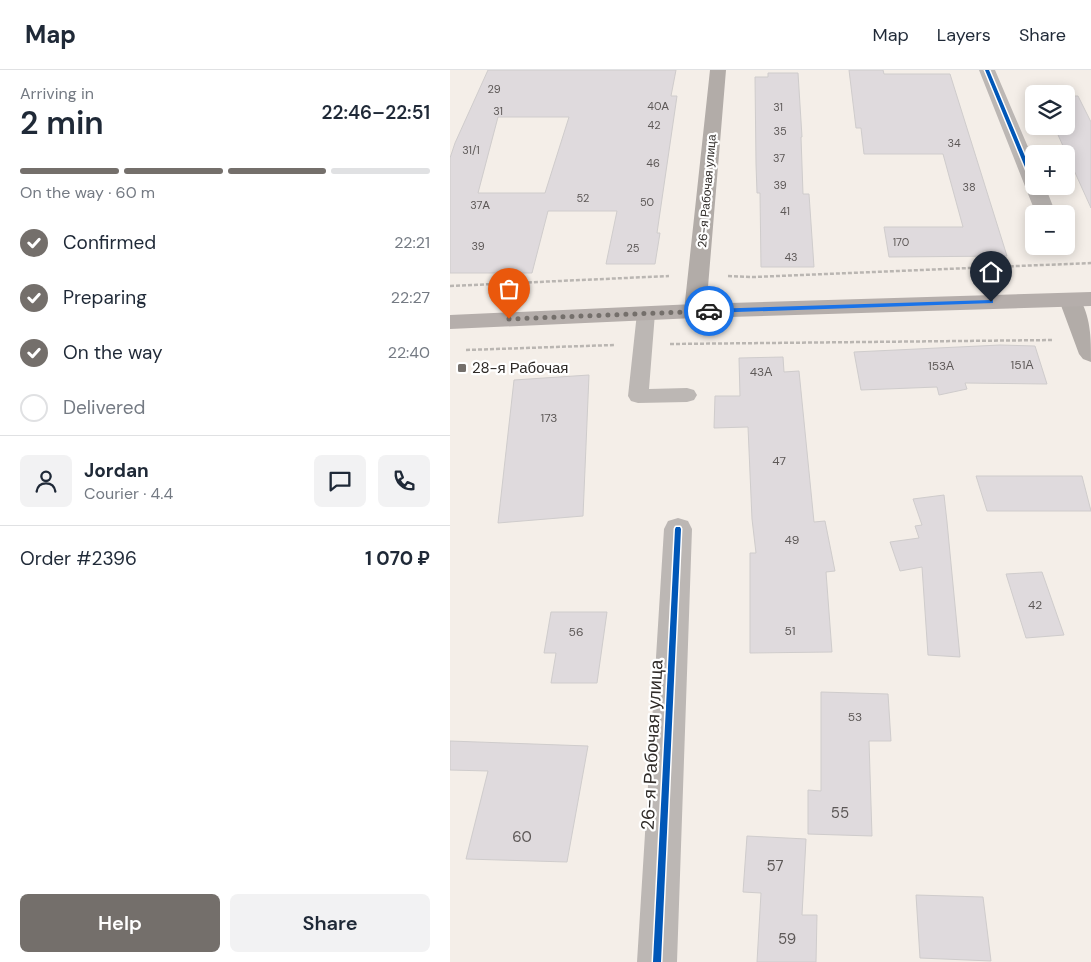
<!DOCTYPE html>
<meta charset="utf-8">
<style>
:root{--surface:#fff;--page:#f2f2f3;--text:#1f2937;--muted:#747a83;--line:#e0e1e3;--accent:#746f6b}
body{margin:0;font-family:"DM Sans",sans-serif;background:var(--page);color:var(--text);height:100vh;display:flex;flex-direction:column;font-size:19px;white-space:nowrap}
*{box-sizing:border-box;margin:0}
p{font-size:16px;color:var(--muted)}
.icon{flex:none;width:28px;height:28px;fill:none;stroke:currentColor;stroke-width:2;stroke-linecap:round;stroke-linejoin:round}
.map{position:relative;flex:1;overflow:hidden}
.side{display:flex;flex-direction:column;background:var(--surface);width:450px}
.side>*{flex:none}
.fabs{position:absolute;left:575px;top:15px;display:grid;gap:10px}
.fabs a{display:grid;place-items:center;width:50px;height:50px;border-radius:8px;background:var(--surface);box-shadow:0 2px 12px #0003;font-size:25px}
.pin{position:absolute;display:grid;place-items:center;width:42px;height:42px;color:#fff;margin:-51px -21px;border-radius:50% 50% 50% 0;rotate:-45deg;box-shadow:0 0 5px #0007}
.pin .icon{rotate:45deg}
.courier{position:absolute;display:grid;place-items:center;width:50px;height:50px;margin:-25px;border:4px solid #1a73e8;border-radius:50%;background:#fff;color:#222;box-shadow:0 1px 6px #0007}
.head em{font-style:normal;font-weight:600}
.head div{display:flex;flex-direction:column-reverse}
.head{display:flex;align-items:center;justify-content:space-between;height:85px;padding:0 20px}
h1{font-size:32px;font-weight:600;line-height:38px}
.bar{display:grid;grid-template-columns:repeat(4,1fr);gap:8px 5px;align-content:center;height:60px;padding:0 20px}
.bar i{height:6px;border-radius:4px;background:var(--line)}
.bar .active{background:var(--accent)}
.bar p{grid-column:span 4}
.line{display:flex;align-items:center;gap:12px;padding:0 20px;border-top:1px solid var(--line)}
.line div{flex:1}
.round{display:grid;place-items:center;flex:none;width:52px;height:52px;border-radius:8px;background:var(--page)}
ol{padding:0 20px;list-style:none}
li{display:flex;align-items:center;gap:15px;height:55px}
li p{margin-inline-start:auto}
li .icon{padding:5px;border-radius:50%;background:var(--accent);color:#fff;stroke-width:4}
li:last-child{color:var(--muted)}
li i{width:28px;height:28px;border:2px solid var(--line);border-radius:50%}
.action{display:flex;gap:10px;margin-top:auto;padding:10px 20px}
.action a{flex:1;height:58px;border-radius:8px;background:var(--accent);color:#fff;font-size:20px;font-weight:600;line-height:58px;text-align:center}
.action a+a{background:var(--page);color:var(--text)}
header{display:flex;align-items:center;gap:30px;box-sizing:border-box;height:70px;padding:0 25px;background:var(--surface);border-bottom:1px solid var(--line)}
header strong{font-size:24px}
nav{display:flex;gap:28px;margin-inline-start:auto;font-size:18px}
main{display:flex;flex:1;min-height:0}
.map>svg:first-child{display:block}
</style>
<header>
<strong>Map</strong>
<nav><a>Map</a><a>Layers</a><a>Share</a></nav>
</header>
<main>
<section class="side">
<div class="head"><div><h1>2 min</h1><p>Arriving in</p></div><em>22:46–22:51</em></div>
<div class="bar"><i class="active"></i><i class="active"></i><i class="active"></i><i></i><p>On the way · 60 m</p></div>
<ol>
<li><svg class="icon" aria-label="check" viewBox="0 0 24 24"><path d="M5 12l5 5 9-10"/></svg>Confirmed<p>22:21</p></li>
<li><svg class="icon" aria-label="check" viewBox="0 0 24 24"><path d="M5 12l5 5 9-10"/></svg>Preparing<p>22:27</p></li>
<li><svg class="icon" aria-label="check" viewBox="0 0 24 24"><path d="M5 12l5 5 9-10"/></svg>On the way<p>22:40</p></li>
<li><i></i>Delivered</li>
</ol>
<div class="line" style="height:90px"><a class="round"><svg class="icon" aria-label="person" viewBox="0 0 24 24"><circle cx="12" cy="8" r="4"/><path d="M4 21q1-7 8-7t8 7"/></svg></a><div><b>Jordan</b><p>Courier · 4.4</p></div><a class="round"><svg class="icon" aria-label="chat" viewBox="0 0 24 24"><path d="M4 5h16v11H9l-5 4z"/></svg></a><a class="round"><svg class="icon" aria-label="phone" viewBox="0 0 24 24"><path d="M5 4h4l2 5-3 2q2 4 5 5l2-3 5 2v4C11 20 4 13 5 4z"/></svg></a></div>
<div class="line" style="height:65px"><div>Order #2396</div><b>1 070 ₽</b></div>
<div class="action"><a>Help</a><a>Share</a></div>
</section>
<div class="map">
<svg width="641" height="892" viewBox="0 0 641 892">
<rect width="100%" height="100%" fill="#f4eee8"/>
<path fill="#dfdadd" stroke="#cfcccc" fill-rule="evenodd" d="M38,0H226L221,26H227L207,163H210L205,194H156L167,141H98L82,203H0V88L5,73ZM48,47H119L95,123H28Z
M399,0H433L434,4H500L557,186L439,187L434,157H513L493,84H414L411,58H406Z
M318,3H348L352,67H351L353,124H359L364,197H311L310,123H307L306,94L305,7H318Z
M616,26H628L641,52V138L604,56H616Z
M550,275L585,276L597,314L515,313L517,319L489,325L487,317L411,320L404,282Z
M333,287L334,302L349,301L364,452L375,451L385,501L376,502L382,582L300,583V483H306L302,449L298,357L264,358L265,326H290L289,288Z
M139,305L133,446L48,453L64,310Z
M526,406H632L641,441H537Z
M494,425L497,452L510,587L478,585L472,497L450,501L440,472L469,468L465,456L472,455L463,429Z
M592,502L614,565L576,568L556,504Z
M101,542H157L147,613H101L106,583H94Z
M371,622L438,624L441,671H419L422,766L358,764V720L371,721Z
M0,671L138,676L117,792L16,789L38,701L0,700Z
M297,766L356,769L352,845H367L366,892H307L311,823L293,822Z
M466,825L533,827L541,891L470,888Z"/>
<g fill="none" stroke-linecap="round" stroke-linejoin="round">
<path stroke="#bab6b2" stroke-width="2.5" stroke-dasharray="4 2" stroke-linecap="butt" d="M278,206L303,207L641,193
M0,216L219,206
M220,274L604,270
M16,280L164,275"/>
<path fill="#bcb7b4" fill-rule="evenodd" d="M196,237L202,239L205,243L199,319L237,318L244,320L247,325L244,330L237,332L188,333L181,331L178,326L187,243L190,239Z"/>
<path fill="#bcb7b4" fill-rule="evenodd" d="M529,0H545L584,91V116H595L606,144H586Z
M228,448L238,451L242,459L227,892H187L214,459L218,451Z"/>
<path fill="#b2aca8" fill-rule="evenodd" d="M260,0H276L256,241L253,246L245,248L237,246L234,241Z
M620,223L628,225C641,247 641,267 641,292L633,289L629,284L609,230L612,225Z"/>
<path fill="#b5aeab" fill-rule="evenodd" d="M641,222V236L245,248L0,259V245L245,234Z"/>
<g stroke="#fff" stroke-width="3">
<path id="cycleway" d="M535,0H539L584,108V115L582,114Z
M226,457H230L231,459L211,892H203L225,459Z"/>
</g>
<use href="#cycleway" fill="#0057b8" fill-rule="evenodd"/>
</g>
<path fill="#1a73e8" d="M541,230H543V233L259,243L256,241L259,239Z"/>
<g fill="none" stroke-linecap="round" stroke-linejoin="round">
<path stroke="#746f6b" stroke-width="5" stroke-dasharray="0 9" d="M59,249L259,241"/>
</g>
<rect fill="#746f6b" stroke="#fff" stroke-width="2" x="7" y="293" width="10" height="10" rx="2.5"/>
<g text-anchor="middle" stroke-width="4.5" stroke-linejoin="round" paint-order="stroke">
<g font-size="11" fill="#5d5857">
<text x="44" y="23">29</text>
<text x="208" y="40">40А</text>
<text x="328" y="41">31</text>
<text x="48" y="45">31</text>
<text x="204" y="59">42</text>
<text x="330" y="65">35</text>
<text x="504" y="77">34</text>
<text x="21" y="84">31/1</text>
<text x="329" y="92">37</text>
<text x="203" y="97">46</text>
<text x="330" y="119">39</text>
<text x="519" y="121">38</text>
<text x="133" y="132">52</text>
<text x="197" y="136">50</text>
<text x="30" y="139">37А</text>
<text x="335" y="145">41</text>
<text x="451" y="176">170</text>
<text x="28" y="180">39</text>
<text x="183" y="182">25</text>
<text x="341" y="191">43</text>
</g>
<g font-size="12" fill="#2f2b28" stroke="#fff">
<text transform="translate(257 121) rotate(-85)" y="4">26-я Рабочая улица</text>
</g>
<g font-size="12" fill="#5d5857">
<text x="572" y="299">151А</text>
<text x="491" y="300">153А</text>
<text x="311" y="306">43А</text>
<text x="99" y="352">173</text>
<text x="329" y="395">47</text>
<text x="342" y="474">49</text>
<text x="585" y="539">42</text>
<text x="340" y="565">51</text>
<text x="126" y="566">56</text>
<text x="405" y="651">53</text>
</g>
<g font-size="15" fill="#2f2b28" stroke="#fff" text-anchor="start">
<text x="22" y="303">28-я Рабочая</text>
</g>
<g font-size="15" fill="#5d5857">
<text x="390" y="748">55</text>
<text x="72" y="772">60</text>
<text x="325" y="801">57</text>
<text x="337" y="874">59</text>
</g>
<g font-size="18" fill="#2f2b28" stroke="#fff">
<text transform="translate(202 675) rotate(-87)" y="6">26-я Рабочая улица</text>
</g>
</g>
</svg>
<div class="fabs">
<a><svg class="icon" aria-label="layers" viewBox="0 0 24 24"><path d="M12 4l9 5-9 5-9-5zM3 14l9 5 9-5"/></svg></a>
<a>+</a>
<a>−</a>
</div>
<div class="pin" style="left:59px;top:249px;background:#ea580c"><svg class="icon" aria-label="bag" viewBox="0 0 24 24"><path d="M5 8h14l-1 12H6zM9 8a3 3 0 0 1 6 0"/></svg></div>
<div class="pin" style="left:541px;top:232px;background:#1f2937"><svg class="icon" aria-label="home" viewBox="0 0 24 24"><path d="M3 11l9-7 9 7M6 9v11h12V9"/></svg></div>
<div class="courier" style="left:259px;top:241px"><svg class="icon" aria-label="car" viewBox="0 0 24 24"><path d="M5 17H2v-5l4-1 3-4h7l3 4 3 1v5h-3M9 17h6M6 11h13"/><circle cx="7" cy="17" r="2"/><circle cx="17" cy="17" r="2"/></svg></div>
</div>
</main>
